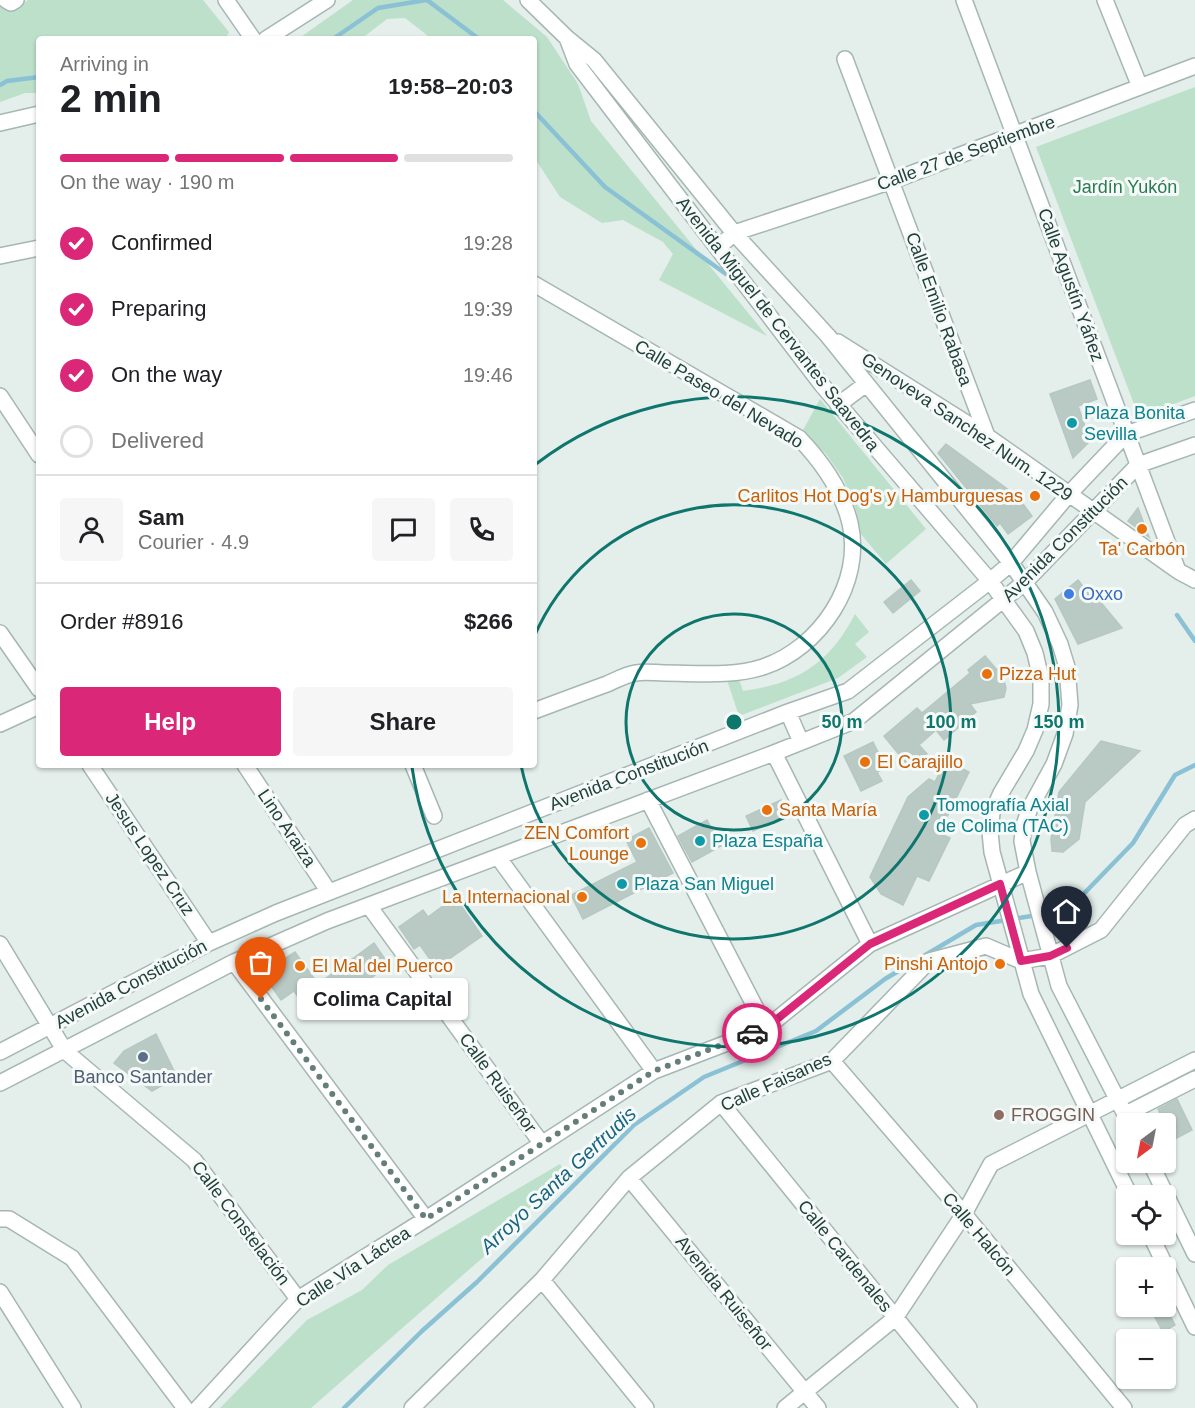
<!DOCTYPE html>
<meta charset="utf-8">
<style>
:root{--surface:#fff;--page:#f6f6f6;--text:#202124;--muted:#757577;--line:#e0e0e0;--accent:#db2777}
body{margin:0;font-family:Helvetica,sans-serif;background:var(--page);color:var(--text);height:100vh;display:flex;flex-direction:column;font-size:22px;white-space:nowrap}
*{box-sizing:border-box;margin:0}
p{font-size:20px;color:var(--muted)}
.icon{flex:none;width:33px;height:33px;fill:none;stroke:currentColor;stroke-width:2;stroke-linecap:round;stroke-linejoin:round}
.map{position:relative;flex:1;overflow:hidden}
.sheet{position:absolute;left:36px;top:36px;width:501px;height:732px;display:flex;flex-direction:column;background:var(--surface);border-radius:6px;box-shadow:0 2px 4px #0004}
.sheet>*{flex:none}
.needle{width:39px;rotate:212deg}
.tools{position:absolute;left:1116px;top:1113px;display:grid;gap:12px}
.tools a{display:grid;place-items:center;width:60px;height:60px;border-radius:6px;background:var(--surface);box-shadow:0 2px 4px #0004;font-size:30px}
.pin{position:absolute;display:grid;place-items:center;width:51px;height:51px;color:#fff;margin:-62px -26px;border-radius:50% 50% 50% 0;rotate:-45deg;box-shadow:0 0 6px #0007}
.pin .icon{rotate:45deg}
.courier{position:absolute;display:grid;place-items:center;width:60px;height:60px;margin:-30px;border:4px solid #db2777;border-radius:50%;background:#fff;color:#222;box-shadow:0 2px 8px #0007}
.bubble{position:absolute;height:42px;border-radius:6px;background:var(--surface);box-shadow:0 2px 4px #0004;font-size:20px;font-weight:800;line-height:42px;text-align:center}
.head em{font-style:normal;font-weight:800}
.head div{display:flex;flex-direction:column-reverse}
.head{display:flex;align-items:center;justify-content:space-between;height:102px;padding:0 24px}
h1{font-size:39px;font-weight:800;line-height:45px}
.bar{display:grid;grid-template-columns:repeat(4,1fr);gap:9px 6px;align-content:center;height:72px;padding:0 24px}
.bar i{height:8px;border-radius:4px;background:var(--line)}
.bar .on{background:var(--accent)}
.bar p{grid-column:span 4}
.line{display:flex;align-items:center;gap:15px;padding:0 24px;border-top:2px solid var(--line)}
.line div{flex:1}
.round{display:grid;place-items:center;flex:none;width:63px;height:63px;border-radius:6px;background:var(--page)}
ol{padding:0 24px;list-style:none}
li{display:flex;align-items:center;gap:18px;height:66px}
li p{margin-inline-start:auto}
li .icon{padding:6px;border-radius:50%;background:var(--accent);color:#fff;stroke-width:4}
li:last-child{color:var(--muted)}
li i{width:33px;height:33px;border:3px solid var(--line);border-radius:50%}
.cta{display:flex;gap:12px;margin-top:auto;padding:12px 24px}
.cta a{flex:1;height:69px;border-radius:6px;background:var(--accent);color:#fff;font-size:24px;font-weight:800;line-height:69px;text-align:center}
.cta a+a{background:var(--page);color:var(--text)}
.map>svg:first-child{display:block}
</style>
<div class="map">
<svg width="1195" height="1408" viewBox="0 0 1195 1408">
<rect width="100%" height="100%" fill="#e4eeeb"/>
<path fill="#bce0ca" d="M28,0H203L229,32L225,39H39V93H25L0,102V7L12,12Z
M353,0H503L547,37L578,84L591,121L767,336L659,280L673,254L663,242L623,220L602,223L560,197L534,157V39H432L405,18L387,19L361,39H298Z
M1195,87V396L1139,417L1036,147Z
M820,399L926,529L886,564L860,533L856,510L843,478L826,454L802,432Z
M855,614L869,632L855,644L867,657L838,678L739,716L727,680L739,679L743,691C797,684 830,663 855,614Z
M560,1164L564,1171L488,1253L311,1408H220L307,1320L362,1290L388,1265Z"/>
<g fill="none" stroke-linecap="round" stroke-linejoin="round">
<path stroke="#8ac1d5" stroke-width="4.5" d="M427,0L479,39
M333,39L378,8L426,0
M0,85L7,81L39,77
M534,111L605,187L726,274
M1177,615L1195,641
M344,1408L422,1331L477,1282L634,1125L704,1077L816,1031L885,979L976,925L1068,910L1133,843L1175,775L1195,765"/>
</g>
<path fill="#b9c9c4" stroke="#b6c8c3" stroke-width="1.5" d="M1090,380L1097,399L1078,406L1090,441L1073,458L1050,394Z
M946,444L1017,496L1032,516L1008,534L1000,523L997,526L938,453Z
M1138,508L1149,537L1128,521Z
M911,580L920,591L893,613L884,602Z
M1078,580L1091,597L1094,594L1122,628L1078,644L1055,599Z
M985,656L997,670L1000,666L1006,688L1004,697L970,704L976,712L944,740L936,730L919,745L927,754L910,768L884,736L917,708L922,713L970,673L968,670Z
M1101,741L1140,751L1085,802L1079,839L1063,852L1052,851L1051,839L1059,792Z
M873,742L886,768L877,772L882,781L861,791L844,756Z
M947,757L958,763L957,766L969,772L939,833L950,838L929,881L917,876L903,905L881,894L870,877L908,797L929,779L935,782Z
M781,800L788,815L753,831L746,816Z
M707,820L721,846L692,862L678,836Z
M649,828L673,873L583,919L571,895L637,862L626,840Z
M455,897L482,936L436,968L420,945L414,949L399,927L423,910L428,917Z
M374,943L389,965L325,1011L312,993L301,1001L294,991L281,1000L262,973L295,952L318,984Z
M156,1034L177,1077L152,1091L114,1063L124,1051Z
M1177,1099L1192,1130L1173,1140L1158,1109Z
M1158,1306H1165L1175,1325L1163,1332L1151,1310Z"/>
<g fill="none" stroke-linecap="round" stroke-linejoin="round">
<g stroke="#a6b7b3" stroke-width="18">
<path id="minor" d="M6,0L11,3L16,0
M226,0L253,39
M528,0L567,38L594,60L734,233L828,336L1011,563L1045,612L1060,644L1067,667L1070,705L1065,734L1054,764L1030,808L1024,825L1022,841L1028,872L1059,986L1130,1124
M964,0L1178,571
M1105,0L1140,87
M567,38L577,64L822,385L990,581L1026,631L1035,653L1041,679V704L1035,730L1026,751L1001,793L992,813L990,832L992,852L1031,994L1130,1196
M266,39L327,0
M845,59L987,436
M0,123L39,114
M718,248L734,233L892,181L1195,66
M0,256L39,248
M534,284L799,438C823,463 842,490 850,523C864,583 820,648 763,667C732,677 696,673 664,673C655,673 645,671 636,673C627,674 616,680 607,684C582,693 558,702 534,711
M838,342L987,436L1178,571L1195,580
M0,396L39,455
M838,405L866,384
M0,633L39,689
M788,712L801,742
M0,724L39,706
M774,753L870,944
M90,765L209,943
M245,765L329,892
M413,765L434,816
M648,800L766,1028
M498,857L654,1071
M369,906L542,1144
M0,944L65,1051L194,1160L298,1299
M234,962L426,1219
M0,1052L209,943L276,913L788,712L848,691L990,581L1011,563L1069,494L1126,434L1195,410
M832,1061L964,1214L1124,1408
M0,1083L234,962L327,921L774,753L854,721L1025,582L1138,465L1195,445
M721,1103L969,1408
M1126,1114L1195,1079
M1150,1162L1195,1254
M629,1178L818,1408
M0,1219H9L72,1258L185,1408
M1150,1234L1195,1327
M542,1280L646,1408
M0,1292L73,1408
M198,1408L298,1299L426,1219L654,1071L766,1028L870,944L1028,872
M412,1408L542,1280L629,1178L721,1103L832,1061L929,961L986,946L1021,961L1050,956L1101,930L1185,825L1195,819
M785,1408L895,1318L964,1214L991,1164L1195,1060"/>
</g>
<use href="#minor" stroke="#fff" stroke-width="15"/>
</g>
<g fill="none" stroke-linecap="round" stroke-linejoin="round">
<path stroke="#667e79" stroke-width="6" stroke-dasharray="0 10.8" d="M261,999L426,1219L654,1071L752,1033"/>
<path stroke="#db2777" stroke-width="8" d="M752,1033L766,1028L870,944L1000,884L1021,961L1050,956L1067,948"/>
</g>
<g fill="none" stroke="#0f766e" stroke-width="3">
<circle cx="734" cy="722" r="108"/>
<path d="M534 637A217 217 0 1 1 521 765"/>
<path d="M536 464A325 325 0 1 1 412 767"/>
</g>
<g fill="#0f9aa8" stroke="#f5faf8" stroke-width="2">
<circle cx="1072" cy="423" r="6"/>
<circle cx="924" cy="815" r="6"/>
<circle cx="700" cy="841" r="6"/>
<circle cx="622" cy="884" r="6"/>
</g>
<g fill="#e8710a" stroke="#f5faf8" stroke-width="2">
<circle cx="1035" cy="496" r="6"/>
<circle cx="1142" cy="529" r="6"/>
<circle cx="987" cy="674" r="6"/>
<circle cx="865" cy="762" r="6"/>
<circle cx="767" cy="810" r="6"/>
<circle cx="641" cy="843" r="6"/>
<circle cx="582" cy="897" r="6"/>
<circle cx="1000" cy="964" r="6"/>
<circle cx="300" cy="966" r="6"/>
</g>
<circle fill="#3f7fe0" stroke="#f5faf8" stroke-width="2" cx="1069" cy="594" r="6"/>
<circle fill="#5c6f8a" stroke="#f5faf8" stroke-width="2" cx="143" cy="1057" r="6"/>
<circle fill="#8d6e63" stroke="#f5faf8" stroke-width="2" cx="999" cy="1115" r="6"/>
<g text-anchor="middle" stroke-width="6" stroke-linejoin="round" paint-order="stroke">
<g font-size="18" fill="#22413c" stroke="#f5faf8">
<text transform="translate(966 153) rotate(-20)" y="6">Calle 27 de Septiembre</text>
<text transform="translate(1071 285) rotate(70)" y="6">Calle Agustín Yáñez</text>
<text transform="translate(939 309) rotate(70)" y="6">Calle Emilio Rabasa</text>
<text transform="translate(778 324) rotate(52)" y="6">Avenida Miguel de Cervantes Saavedra</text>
<text transform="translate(719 394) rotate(31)" y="6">Calle Paseo del Nevado</text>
<text transform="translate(967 427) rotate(34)" y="6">Genoveva Sanchez Num. 1229</text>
<text transform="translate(1065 539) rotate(-45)" y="6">Avenida Constitución</text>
<text transform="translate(629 775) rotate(-21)" y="6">Avenida Constitución</text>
<text transform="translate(287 828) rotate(56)" y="6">Lino Araiza</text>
<text transform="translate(150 854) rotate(56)" y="6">Jesus Lopez Cruz</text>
<text transform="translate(131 984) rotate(-28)" y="6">Avenida Constitución</text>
<text transform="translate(776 1082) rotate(-24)" y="6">Calle Faisanes</text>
<text transform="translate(498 1083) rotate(54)" y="6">Calle Ruiseñor</text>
<text transform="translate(241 1223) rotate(53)" y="6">Calle Constelación</text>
<text transform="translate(979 1234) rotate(50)" y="6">Calle Halcón</text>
<text transform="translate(845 1256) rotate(51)" y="6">Calle Cardenales</text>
<text transform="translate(353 1267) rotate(-33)" y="6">Calle Vía Láctea</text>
<text transform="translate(724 1293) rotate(51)" y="6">Avenida Ruiseñor</text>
</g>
<g font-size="18" fill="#2a7a52" stroke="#f5faf8">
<text x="1125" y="193">Jardín Yukón</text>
</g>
<g font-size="18" fill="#0d838f" stroke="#f5faf8" text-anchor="start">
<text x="1084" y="419">Plaza Bonita<tspan x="1084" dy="21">Sevilla</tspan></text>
<text x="936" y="811">Tomografía Axial<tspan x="936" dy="21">de Colima (TAC)</tspan></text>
<text x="712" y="847">Plaza España</text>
<text x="634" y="890">Plaza San Miguel</text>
</g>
<g font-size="18" fill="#c56008" stroke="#f5faf8" text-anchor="end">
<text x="1023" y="502">Carlitos Hot Dog's y Hamburguesas</text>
<text x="1142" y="555" text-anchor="middle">Ta' Carbón</text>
<text x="999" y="680" text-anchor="start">Pizza Hut</text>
<text x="877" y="768" text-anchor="start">El Carajillo</text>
<text x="779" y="816" text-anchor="start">Santa María</text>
<text x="629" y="839">ZEN Comfort<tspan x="629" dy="21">Lounge</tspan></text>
<text x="570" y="903">La Internacional</text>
<text x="988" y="970">Pinshi Antojo</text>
<text x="312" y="972" text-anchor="start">El Mal del Puerco</text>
</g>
<g font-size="18" fill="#366cbe" stroke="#f5faf8" text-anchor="start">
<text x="1081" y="600">Oxxo</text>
</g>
<g font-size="18" fill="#4e5e75" stroke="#f5faf8">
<text x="143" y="1083">Banco Santander</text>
</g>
<g font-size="18" fill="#785e54" stroke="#f5faf8" text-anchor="start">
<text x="1011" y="1121">FROGGIN</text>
</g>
<g font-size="20" font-style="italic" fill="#196481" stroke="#f5faf8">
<text transform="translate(558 1180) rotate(-43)" y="7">Arroyo Santa Gertrudis</text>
</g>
</g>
<circle cx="734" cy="722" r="9" fill="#0f766e" stroke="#f5faf8" stroke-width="3"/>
<g font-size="18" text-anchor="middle" font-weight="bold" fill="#0f766e" stroke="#f5faf8" stroke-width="6" stroke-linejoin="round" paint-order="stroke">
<text x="842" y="728">50 m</text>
<text x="951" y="728">100 m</text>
<text x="1059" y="728">150 m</text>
</g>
</svg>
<div class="tools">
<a><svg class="needle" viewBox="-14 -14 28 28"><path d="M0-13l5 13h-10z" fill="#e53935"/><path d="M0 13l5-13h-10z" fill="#757577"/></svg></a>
<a><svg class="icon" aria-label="locate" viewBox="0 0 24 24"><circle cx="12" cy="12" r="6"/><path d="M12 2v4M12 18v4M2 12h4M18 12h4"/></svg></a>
<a>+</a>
<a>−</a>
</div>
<div class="pin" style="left:261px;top:999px;background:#ea580c"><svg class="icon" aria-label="bag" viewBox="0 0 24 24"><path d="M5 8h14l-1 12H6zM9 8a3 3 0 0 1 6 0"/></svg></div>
<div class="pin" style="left:1067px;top:948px;background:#1f2937"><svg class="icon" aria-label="home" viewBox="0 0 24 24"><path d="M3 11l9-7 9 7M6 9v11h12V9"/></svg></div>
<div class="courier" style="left:752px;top:1033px"><svg class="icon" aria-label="car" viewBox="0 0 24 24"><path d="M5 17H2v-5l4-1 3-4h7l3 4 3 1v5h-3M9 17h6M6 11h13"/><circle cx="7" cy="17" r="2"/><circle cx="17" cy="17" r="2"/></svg></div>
<div class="bubble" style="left:297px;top:978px;width:171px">Colima Capital</div>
<section class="sheet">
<div class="head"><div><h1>2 min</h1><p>Arriving in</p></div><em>19:58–20:03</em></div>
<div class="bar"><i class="on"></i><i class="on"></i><i class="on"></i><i></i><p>On the way · 190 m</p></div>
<ol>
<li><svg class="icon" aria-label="check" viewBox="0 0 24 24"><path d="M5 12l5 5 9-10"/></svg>Confirmed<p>19:28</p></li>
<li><svg class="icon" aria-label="check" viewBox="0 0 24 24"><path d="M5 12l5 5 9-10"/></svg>Preparing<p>19:39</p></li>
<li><svg class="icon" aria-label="check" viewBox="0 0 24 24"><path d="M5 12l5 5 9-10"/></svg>On the way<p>19:46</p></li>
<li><i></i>Delivered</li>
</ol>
<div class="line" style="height:108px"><a class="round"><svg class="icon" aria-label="person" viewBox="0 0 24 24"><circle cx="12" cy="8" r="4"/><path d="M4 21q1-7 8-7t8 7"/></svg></a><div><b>Sam</b><p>Courier · 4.9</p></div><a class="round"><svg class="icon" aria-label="chat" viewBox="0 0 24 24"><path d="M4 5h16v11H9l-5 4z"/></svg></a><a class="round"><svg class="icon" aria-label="phone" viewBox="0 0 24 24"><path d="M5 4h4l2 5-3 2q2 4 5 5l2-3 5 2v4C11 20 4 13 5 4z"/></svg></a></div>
<div class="line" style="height:78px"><div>Order #8916</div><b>$266</b></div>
<div class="cta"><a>Help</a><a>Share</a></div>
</section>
</div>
